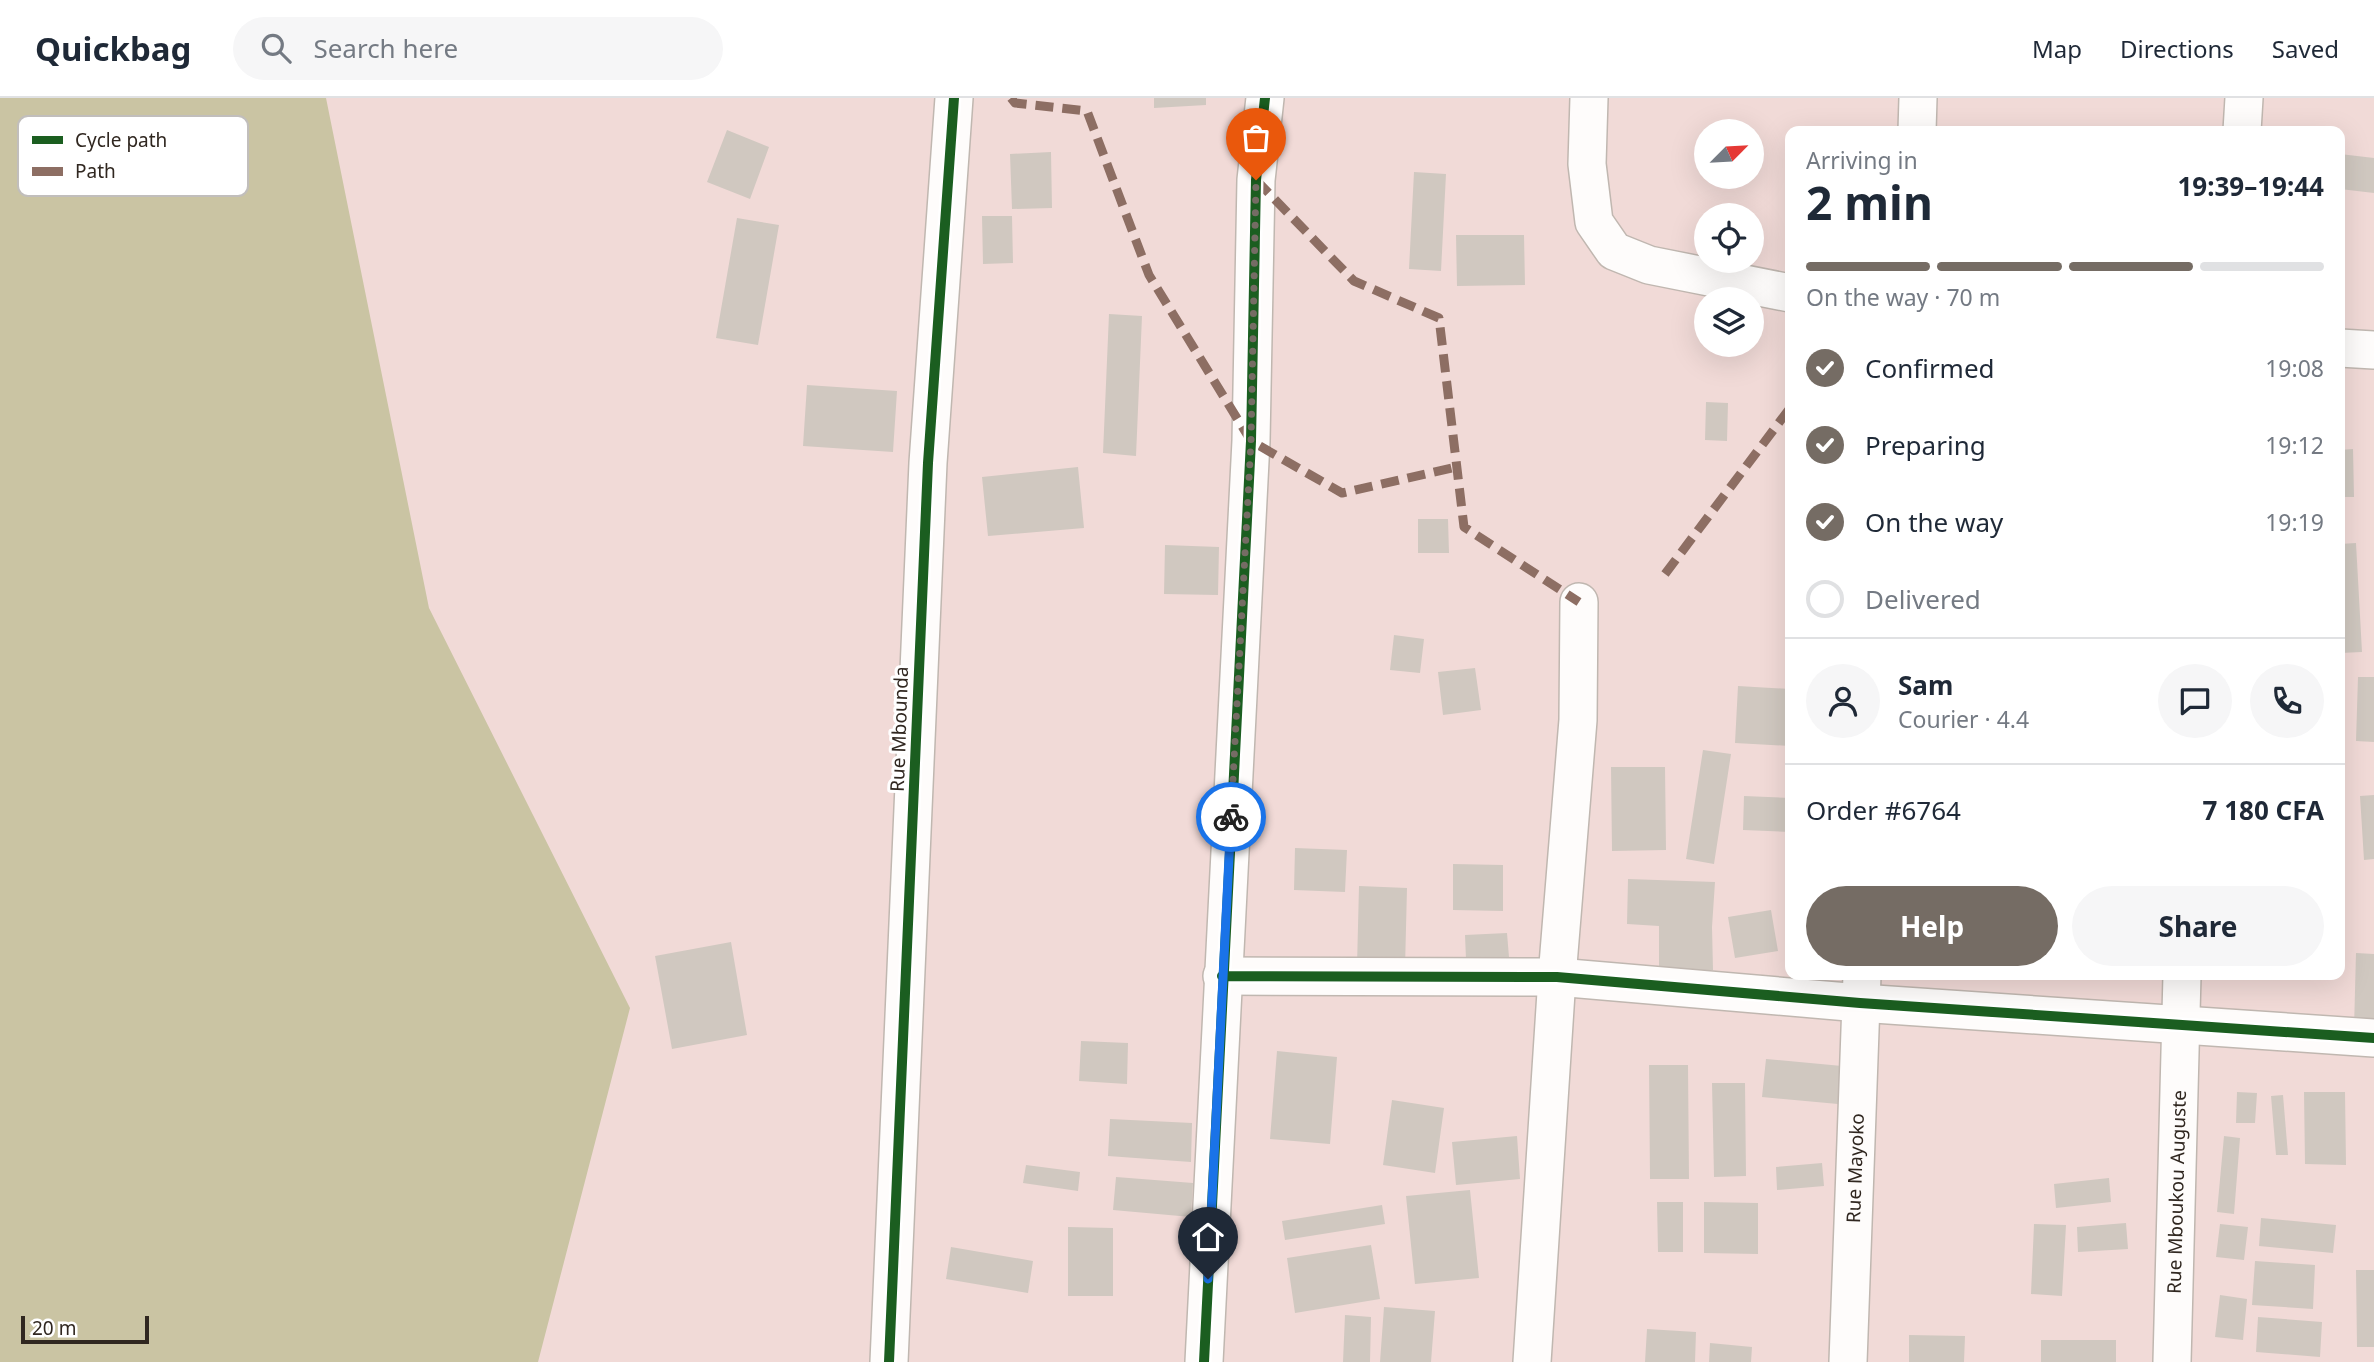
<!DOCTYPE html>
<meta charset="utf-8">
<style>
:root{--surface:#fff;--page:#f6f6f7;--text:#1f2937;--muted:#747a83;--line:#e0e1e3;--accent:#756c64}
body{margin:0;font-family:"Noto Sans",sans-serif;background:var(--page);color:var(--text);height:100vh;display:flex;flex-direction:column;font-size:26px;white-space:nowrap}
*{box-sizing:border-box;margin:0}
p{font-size:23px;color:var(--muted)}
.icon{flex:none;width:38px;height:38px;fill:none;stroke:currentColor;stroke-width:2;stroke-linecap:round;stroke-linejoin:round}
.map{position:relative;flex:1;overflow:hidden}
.drawer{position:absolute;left:1785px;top:28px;width:560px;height:854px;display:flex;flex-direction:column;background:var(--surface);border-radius:14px;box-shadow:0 7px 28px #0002}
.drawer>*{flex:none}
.needle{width:46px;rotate:66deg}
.tools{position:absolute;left:1694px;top:21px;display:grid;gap:14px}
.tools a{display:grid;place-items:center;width:70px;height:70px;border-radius:50%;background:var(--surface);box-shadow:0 7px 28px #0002;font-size:35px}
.scale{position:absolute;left:21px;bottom:18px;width:128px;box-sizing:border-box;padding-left:7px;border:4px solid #302720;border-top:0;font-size:19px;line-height:24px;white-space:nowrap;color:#302720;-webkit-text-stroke:5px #fff;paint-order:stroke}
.pin{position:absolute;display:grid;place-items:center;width:60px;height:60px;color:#fff;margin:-72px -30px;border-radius:50% 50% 50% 0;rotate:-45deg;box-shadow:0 0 7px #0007}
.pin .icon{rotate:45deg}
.courier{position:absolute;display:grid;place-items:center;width:70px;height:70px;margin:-35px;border:5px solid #1a73e8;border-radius:50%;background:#fff;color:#222;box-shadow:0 2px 9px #0007}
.overview em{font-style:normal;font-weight:700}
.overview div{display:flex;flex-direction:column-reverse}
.overview{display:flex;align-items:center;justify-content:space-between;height:119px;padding:0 21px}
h1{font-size:46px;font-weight:700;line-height:52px}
.bar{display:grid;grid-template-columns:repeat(4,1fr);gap:10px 7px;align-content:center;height:84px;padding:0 21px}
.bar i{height:9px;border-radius:5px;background:var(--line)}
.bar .current{background:var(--accent)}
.bar p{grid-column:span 4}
.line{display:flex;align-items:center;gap:18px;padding:0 21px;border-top:2px solid var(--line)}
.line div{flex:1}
.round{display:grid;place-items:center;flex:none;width:74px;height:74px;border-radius:37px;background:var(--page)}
ol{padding:0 21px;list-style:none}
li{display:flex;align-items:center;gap:21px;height:77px}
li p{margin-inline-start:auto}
li .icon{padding:7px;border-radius:50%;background:var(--accent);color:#fff;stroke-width:4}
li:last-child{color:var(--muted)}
li i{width:38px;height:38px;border:4px solid var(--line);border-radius:50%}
.button{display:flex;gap:14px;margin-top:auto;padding:14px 21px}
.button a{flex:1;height:80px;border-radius:42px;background:var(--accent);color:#fff;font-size:28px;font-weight:700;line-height:80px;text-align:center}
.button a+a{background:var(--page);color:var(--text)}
header{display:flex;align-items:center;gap:42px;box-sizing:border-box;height:98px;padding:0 35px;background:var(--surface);border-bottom:2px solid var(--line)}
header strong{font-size:33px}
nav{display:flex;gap:38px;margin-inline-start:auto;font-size:24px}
.search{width:490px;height:63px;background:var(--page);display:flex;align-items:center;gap:18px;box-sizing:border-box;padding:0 24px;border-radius:38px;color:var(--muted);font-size:26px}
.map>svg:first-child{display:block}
</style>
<header>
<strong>Quickbag</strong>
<div class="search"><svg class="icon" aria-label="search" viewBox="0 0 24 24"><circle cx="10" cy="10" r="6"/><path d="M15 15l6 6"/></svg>Search here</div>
<nav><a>Map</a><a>Directions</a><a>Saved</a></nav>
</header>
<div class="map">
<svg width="2374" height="1264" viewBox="0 0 2374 1264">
<rect width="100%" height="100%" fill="#f5ebe3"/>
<path fill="#f1dad7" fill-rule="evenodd" d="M0,0H2374V1264H0ZM1706,33H1752V79H1706ZM1790,33H2340V877H1790ZM1706,117H1752V163H1706ZM1706,201H1752V247H1706Z"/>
<path fill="#cac4a3" d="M0,0H326L429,510L630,910L538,1264H0Z"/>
<path fill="#d0c8c0" d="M1154,0H1206V7L1154,10Z
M727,32L769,49L750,101L707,84Z
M1051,54L1052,110L1012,111L1010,56Z
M2340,56L2374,60V95L2340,91Z
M1414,74L1446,76L1441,173L1409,171Z
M982,118H1012L1013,165L983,166Z
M737,120L779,127L758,247L716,240Z
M1456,137H1524L1525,187L1457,188Z
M1109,216L1142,218L1136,358L1103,355Z
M807,287L897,293L893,354L803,348Z
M1706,304L1728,305L1727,343L1705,342Z
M2353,351L2354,399H2340V352Z
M1078,369L1084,430L988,438L982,379Z
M1418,421H1448L1449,455H1418Z
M2356,445L2362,554L2340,555V446Z
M1165,447L1219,449L1218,497L1164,496Z
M1394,537L1424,541L1420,575L1390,572Z
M1475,570L1481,612L1443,617L1438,574Z
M2358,579H2374V644L2356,643Z
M1738,588L1790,591V648L1735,645Z
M1703,652L1731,656L1714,766L1686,761Z
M1611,669H1665L1666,752L1612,753Z
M2374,697V761L2364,762L2360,698Z
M1744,698L1790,700V734L1743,732Z
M1295,750L1347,752L1345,794L1294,792Z
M1453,766L1503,767V813L1453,812Z
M1628,781L1715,784L1712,829L1713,872H1659V828L1627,826Z
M1359,788L1407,790L1405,870L1357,868Z
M1771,812L1778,853L1735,860L1728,819Z
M1507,835L1509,859L1466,861L1465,837Z
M731,844L747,937L672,951L655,858Z
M2356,855L2374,856V932L2354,931Z
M1081,943L1128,945L1127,986L1079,983Z
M1277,953L1337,959L1330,1046L1270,1041Z
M1766,961L1842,968L1838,1006L1762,999Z
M1649,967H1688L1689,1081H1650Z
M1712,985H1745L1746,1078L1714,1079Z
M2237,994L2257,995L2255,1025H2236Z
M2304,994H2345L2346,1067L2305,1066Z
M2283,997L2288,1057H2276L2271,998Z
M1392,1002L1444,1010L1435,1075L1383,1067Z
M1110,1021L1192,1025L1191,1064L1108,1058Z
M1517,1038L1520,1081L1456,1087L1452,1044Z
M2224,1038L2240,1040L2234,1116L2217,1114Z
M1822,1065L1824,1088L1777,1092L1776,1069Z
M1026,1067L1080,1074L1078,1093L1023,1085Z
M1116,1079L1193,1085L1191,1119L1113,1112Z
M2109,1080L2111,1104L2056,1110L2054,1086Z
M1470,1092L1479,1180L1415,1186L1406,1098Z
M1657,1104H1683V1154H1658Z
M1704,1104L1758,1105V1156L1704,1155Z
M1382,1107L1385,1126L1285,1142L1282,1123Z
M2261,1120L2336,1127L2333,1155L2259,1148Z
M2126,1125L2128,1151L2078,1154L2077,1129Z
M2034,1126L2066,1127L2062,1198L2031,1196Z
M2220,1126L2248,1129L2244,1162L2216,1159Z
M1068,1129L1113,1130V1198H1068Z
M1371,1147L1380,1201L1295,1215L1287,1160Z
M951,1149L1033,1163L1028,1195L946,1181Z
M2255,1163L2315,1167L2313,1211L2252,1207Z
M2356,1172H2374V1249H2357Z
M2220,1197L2247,1201L2243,1242L2215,1239Z
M1384,1209L1435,1213L1431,1264H1380Z
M1345,1217L1371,1219L1370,1264H1343Z
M2258,1219L2322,1224L2320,1259L2256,1254Z
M1647,1231L1696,1234L1695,1264H1645Z
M1909,1237L1965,1238L1964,1264H1909Z
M2041,1242H2116V1264H2041Z
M1710,1245L1752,1249L1751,1264H1709Z"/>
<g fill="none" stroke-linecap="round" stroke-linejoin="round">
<g stroke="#c0b7b0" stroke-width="40">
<g id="street">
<path d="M1589,0L1587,66L1594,124L1614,153L1649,167L1790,195"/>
<path d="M1917,33L1918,0"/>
<path d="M2242,33L2244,0"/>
<path d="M2340,250L2374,252"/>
<path d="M1222,878L1557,879L1860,905L2374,940"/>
<path d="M889,1264L928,365L954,0"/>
<path d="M1204,1264L1251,343L1256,82L1265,0"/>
<path d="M1532,1264L1557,879L1578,622L1579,504"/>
<path id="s1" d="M1848,1264L1862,877"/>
<path id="s2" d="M2172,1264L2182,877"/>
</g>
</g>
<use href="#street" stroke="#fefcfb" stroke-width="37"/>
<path stroke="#8d6e63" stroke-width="9" stroke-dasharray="18 9" stroke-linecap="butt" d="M1011,0L1015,5L1087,13L1149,177L1251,343L1342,395L1456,369
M1256,82L1354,183L1439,220L1464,429L1579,504
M1665,476L1790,310"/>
<g stroke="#fff" stroke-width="15">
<path id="cycleway" d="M1222,878L1557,879L1860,905L2374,940
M889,1264L928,365L954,0
M1204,1264L1251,343L1256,82L1265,0"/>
</g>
<use href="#cycleway" stroke="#1b5e20" stroke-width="10"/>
</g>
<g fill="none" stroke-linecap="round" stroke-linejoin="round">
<path stroke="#756c64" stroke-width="7" stroke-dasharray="0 12.6" d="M1231,719L1251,343L1256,82"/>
<path stroke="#1a73e8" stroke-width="9" d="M1208,1181L1231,719"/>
</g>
<g text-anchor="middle" stroke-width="6" stroke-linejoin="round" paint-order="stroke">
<g font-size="19" fill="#302720" stroke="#fff">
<text transform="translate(899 631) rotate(-88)" y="7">Rue Mbounda</text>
<text dy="7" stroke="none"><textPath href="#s1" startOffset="194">Rue Mayoko</textPath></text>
<text dy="7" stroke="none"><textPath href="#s2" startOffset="170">Rue Mboukou Auguste</textPath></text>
</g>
</g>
<rect x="18" y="18" width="230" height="80" rx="10" fill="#fff" stroke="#c1bebc" stroke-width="2"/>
<rect x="32" y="38" width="31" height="8" fill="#1b5e20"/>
<rect x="32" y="69" width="31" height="9" fill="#8d6e63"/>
<g font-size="19" fill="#302720">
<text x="75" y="49">Cycle path</text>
<text x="75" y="80">Path</text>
</g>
</svg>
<div class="tools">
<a><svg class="needle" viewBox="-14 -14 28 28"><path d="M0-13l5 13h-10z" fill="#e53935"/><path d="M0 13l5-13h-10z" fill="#747a83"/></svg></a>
<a><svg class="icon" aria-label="locate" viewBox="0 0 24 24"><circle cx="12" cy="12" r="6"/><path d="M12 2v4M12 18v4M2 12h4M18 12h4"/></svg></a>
<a><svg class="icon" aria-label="layers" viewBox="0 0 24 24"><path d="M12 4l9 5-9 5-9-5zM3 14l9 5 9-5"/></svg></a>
</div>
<div class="scale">20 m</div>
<div class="pin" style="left:1256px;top:82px;background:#ea580c"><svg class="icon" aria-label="bag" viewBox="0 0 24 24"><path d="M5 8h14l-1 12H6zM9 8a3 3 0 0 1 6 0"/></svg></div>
<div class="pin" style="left:1208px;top:1181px;background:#1f2937"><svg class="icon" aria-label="home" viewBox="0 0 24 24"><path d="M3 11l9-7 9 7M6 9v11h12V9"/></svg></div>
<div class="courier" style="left:1231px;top:719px"><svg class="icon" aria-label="bike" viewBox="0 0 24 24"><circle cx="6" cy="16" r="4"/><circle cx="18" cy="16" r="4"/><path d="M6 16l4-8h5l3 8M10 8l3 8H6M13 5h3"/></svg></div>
<section class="drawer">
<div class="overview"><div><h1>2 min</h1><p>Arriving in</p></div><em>19:39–19:44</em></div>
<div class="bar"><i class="current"></i><i class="current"></i><i class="current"></i><i></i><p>On the way · 70 m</p></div>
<ol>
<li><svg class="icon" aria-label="check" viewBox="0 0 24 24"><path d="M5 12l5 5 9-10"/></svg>Confirmed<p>19:08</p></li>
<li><svg class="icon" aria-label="check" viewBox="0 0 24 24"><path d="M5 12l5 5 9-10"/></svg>Preparing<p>19:12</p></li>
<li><svg class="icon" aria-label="check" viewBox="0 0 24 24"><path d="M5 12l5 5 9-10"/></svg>On the way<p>19:19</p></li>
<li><i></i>Delivered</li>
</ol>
<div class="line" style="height:126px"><a class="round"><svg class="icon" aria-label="person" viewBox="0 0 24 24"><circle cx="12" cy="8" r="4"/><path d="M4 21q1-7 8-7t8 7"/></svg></a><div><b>Sam</b><p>Courier · 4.4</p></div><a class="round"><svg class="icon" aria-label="chat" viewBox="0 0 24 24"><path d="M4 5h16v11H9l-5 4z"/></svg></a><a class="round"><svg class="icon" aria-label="phone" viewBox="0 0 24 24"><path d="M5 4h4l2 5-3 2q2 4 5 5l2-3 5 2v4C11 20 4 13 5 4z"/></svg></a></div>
<div class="line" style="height:91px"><div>Order #6764</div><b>7 180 CFA</b></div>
<div class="button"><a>Help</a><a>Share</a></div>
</section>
</div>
